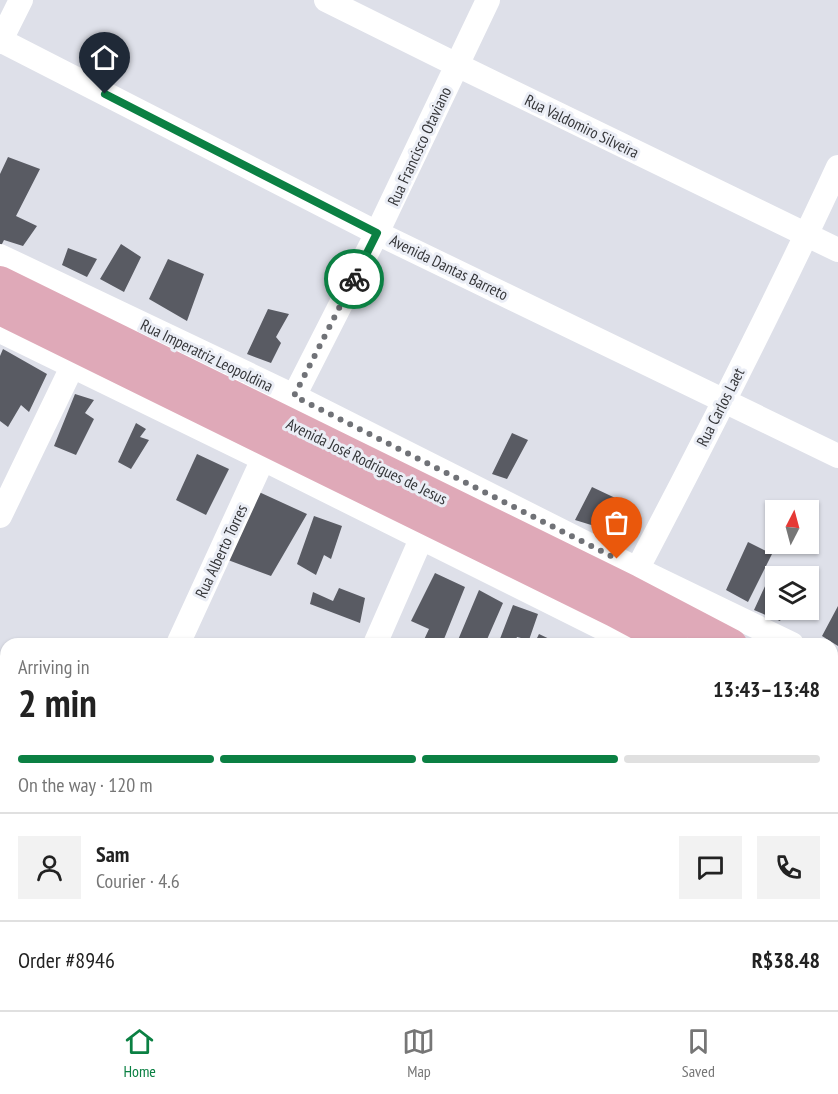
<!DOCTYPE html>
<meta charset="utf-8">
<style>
:root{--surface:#fff;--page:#f2f2f2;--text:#222;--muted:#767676;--line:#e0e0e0;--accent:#0b8043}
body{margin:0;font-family:"PT Sans Narrow",sans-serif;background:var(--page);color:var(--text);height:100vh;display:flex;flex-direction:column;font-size:22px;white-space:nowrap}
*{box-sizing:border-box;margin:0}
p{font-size:20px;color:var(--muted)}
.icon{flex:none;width:33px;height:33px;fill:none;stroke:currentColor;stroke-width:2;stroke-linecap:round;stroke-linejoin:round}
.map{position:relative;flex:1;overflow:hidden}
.details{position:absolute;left:0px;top:638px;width:838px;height:374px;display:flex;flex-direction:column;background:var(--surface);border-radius:18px 18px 0 0;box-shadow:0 2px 4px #0004}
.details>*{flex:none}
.needle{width:39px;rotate:6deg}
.controls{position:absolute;left:765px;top:500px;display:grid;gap:12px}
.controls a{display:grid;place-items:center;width:54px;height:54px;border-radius:0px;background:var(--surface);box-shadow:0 2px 4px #0004;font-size:30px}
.pin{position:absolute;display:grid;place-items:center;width:51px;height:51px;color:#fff;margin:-62px -26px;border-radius:50% 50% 50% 0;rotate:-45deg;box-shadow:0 0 6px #0007}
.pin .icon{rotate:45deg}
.courier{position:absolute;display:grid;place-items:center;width:60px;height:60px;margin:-30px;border:4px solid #0b8043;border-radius:50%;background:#fff;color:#222;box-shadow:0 2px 8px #0007}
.overview em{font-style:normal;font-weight:700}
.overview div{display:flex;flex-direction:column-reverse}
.overview{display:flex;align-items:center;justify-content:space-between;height:102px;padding:0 18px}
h1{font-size:39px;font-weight:700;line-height:45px}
.bar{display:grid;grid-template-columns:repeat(4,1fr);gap:9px 6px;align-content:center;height:72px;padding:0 18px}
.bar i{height:8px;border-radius:4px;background:var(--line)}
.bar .selected{background:var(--accent)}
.bar p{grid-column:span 4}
.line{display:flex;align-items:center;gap:15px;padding:0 18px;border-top:2px solid var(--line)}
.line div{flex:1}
.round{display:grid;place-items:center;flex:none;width:63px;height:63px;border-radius:0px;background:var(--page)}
.tab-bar{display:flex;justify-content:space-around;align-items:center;height:84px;border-top:2px solid var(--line);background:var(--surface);font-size:16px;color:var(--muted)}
.tab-bar a{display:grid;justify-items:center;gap:3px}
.tab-bar .selected{color:var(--accent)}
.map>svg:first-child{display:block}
</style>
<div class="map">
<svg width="838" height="1010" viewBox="0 0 838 1010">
<rect width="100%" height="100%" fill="#dee0e9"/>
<path fill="#595b63" d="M8,157L40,169L16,216L37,226L23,246L4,240L0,248V174Z
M121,244L141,257L124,292L100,279Z
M68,248L97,259L87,277L62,265Z
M168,259L204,274L187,321L149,299Z
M268,309L289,314L276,337L281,343L271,363L247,354Z
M3,349L47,374L29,412L21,405L8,427L0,421V356Z
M75,394L94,400L85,413L94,419L76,455L54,446Z
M136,423L146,429L140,437L149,440L131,469L118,462Z
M512,433L528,440L507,479L492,474Z
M197,454L229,469L206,515L176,500Z
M592,487L628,504L614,532L575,520Z
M259,492L307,514L271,576L228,560Z
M314,516L342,526L331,559L324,555L316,575L297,564Z
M748,542L772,554L748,602L726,590Z
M435,573L465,587L442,644H422L429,629L411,621Z
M766,584L776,588V609H786L780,621L754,610Z
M339,588L365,598L360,623L310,604L313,592L333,601Z
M479,590L503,603L485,644H462L458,640Z
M513,605L538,614L529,640L517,637L514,644H498Z
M838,606V646L822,636Z
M539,634L560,644H534Z
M832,855L838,857V897L832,895Z"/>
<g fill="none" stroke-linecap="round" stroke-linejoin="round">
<path stroke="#fff" stroke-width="24" d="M326,0L457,65L838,250
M0,40L377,233L838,456
M0,42L21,0
M0,256L294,396L637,569L792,644
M0,331L263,459L634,644
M287,410L377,233L488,0
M0,516L72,367
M630,583C702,446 773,308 838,167
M178,644L263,459
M375,644L421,539
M832,663L838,666
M0,772L6,774
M466,1005L478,1010
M2,1010L6,1002
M208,1010L210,1005
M432,1010L435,1005
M631,1010L634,1005"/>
<path stroke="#dfa9b8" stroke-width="30" d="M0,281L627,589L732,644
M0,310L614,612L674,644
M832,696L838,699
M832,725L838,728"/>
</g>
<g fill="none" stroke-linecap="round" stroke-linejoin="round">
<path stroke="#707277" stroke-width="6" stroke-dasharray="0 10.8" d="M354,279L294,396L617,559"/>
<path stroke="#0b8043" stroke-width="8" d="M105,94L377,233L354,279"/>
</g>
<g text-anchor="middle" stroke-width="6" stroke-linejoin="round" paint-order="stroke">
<g font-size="16" fill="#353639" stroke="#ebeef6">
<text transform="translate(582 126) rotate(26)" y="6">Rua Valdomiro Silveira</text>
<text transform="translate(419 146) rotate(-65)" y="6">Rua Francisco Otaviano</text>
<text transform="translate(449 267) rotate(26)" y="6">Avenida Dantas Barreto</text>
<text transform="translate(207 355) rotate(26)" y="6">Rua Imperatriz Leopoldina</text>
<text transform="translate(720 407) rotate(-63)" y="6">Rua Carlos Laet</text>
<text transform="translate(367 461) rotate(26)" y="6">Avenida José Rodrigues de Jesus</text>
<text transform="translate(221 551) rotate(-65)" y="6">Rua Alberto Torres</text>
</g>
</g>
</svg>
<div class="controls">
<a><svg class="needle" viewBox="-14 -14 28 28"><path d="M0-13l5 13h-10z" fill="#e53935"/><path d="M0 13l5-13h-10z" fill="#767676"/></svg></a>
<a><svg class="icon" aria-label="layers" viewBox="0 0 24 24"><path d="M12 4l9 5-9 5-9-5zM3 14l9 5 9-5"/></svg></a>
</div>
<div class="pin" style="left:617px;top:559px;background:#ea580c"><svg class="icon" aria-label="bag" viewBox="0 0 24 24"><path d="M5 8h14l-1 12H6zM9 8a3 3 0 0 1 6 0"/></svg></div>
<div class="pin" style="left:105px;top:94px;background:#1f2937"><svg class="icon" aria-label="home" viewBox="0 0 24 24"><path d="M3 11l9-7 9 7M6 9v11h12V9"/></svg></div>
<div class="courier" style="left:354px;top:279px"><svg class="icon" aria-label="bike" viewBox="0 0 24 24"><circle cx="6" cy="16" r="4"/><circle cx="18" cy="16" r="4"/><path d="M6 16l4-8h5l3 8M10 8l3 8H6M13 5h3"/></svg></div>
<section class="details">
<div class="overview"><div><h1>2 min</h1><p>Arriving in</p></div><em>13:43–13:48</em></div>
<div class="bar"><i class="selected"></i><i class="selected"></i><i class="selected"></i><i></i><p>On the way · 120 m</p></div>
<div class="line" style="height:108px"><a class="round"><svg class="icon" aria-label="person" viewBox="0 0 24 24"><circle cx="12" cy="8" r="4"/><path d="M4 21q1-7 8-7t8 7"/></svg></a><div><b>Sam</b><p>Courier · 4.6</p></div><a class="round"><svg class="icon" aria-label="chat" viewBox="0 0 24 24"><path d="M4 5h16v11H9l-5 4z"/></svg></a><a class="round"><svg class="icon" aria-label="phone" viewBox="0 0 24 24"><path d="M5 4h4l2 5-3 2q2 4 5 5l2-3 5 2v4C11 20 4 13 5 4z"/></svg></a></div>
<div class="line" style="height:78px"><div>Order #8946</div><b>R$38.48</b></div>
</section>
</div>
<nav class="tab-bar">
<a class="selected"><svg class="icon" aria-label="home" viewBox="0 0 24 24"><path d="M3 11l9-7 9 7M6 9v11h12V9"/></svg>Home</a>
<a><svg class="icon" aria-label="map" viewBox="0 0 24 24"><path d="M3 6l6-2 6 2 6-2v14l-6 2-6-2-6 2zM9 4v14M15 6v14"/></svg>Map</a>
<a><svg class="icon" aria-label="saved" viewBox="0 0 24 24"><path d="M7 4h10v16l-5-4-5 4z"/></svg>Saved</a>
</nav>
